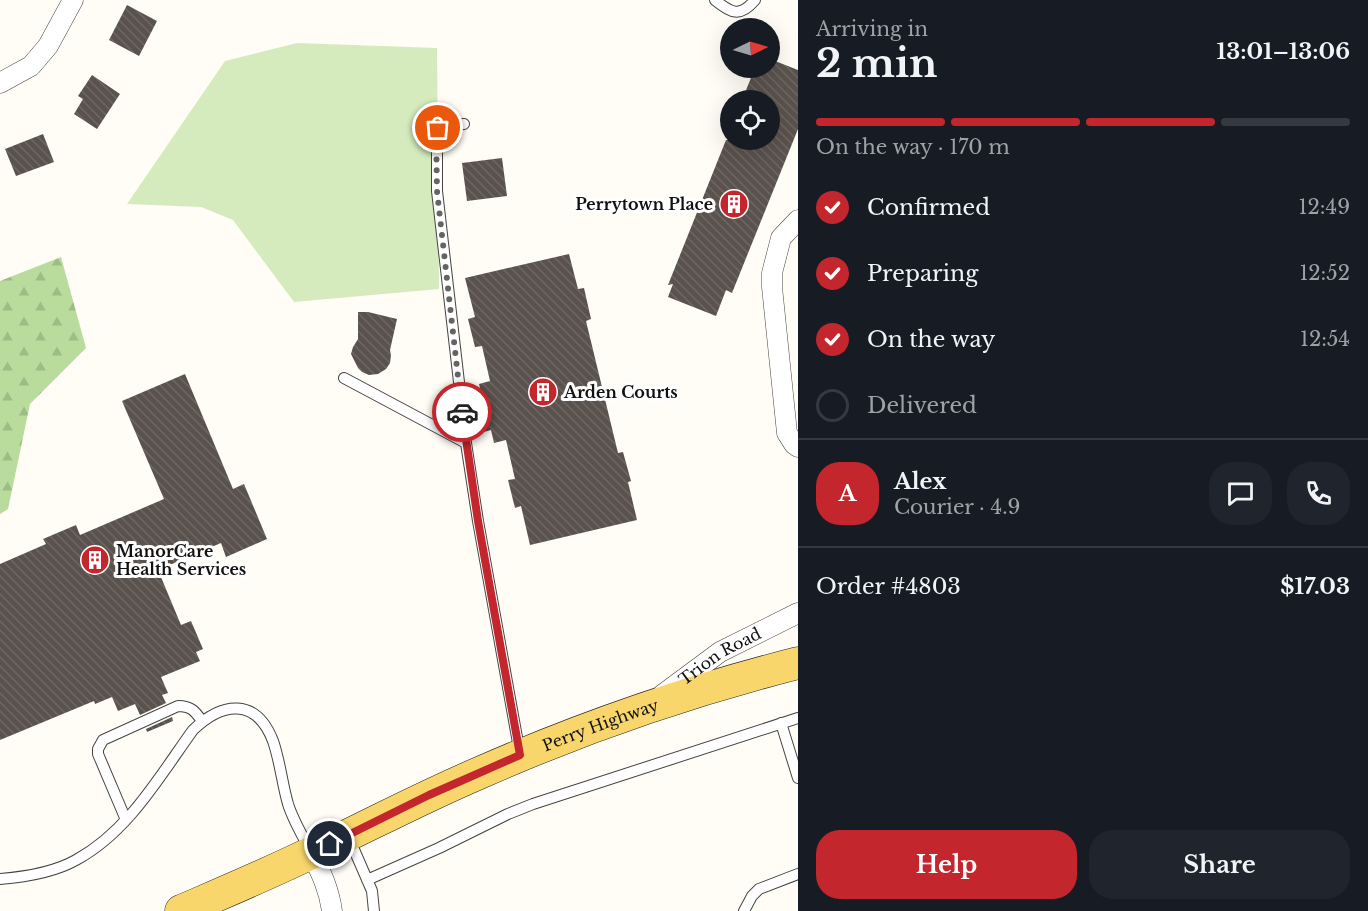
<!DOCTYPE html>
<meta charset="utf-8">
<style>
:root{--surface:#171b24;--page:#20242c;--text:#f1f3f6;--muted:#9ea1a6;--line:#363941;--accent:#c4262e}
body{margin:0;font-family:"Libre Baskerville",serif;background:var(--page);color:var(--text);height:100vh;display:flex;flex-direction:column;font-size:22px;white-space:nowrap}
*{box-sizing:border-box;margin:0}
p{font-size:20px;color:var(--muted)}
.icon{flex:none;width:33px;height:33px;fill:none;stroke:currentColor;stroke-width:2;stroke-linecap:round;stroke-linejoin:round}
.map{position:relative;flex:1;overflow:hidden}
.panel{display:flex;flex-direction:column;background:var(--surface);width:570px}
.panel>*{flex:none}
.needle{width:39px;rotate:85deg}
.buttons{position:absolute;left:720px;top:18px;display:grid;gap:12px}
.buttons a{display:grid;place-items:center;width:60px;height:60px;border-radius:50%;background:var(--surface);box-shadow:0 6px 24px #0002;font-size:30px}
.pin{position:absolute;display:grid;place-items:center;width:51px;height:51px;color:#fff;margin:-26px;border:3px solid #fff;border-radius:50%;box-shadow:0 2px 6px #0007}
.courier{position:absolute;display:grid;place-items:center;width:60px;height:60px;margin:-30px;border:4px solid #c4262e;border-radius:50%;background:#fff;color:#222;box-shadow:0 2px 8px #0007}
.summary em{font-style:normal;font-weight:800}
.summary div{display:flex;flex-direction:column-reverse}
.summary{display:flex;align-items:center;justify-content:space-between;height:102px;padding:0 18px}
h1{font-size:39px;font-weight:800;line-height:45px}
.bar{display:grid;grid-template-columns:repeat(4,1fr);gap:9px 6px;align-content:center;height:72px;padding:0 18px}
.bar i{height:8px;border-radius:4px;background:var(--line)}
.bar .selected{background:var(--accent)}
.bar p{grid-column:span 4}
.line{display:flex;align-items:center;gap:15px;padding:0 18px;border-top:2px solid var(--line)}
.line div{flex:1}
.round{display:grid;place-items:center;flex:none;width:63px;height:63px;border-radius:24px;background:var(--page)}
ol{padding:0 18px;list-style:none}
li{display:flex;align-items:center;gap:18px;height:66px}
li p{margin-inline-start:auto}
li .icon{padding:6px;border-radius:50%;background:var(--accent);color:#fff;stroke-width:4}
li:last-child{color:var(--muted)}
li i{width:33px;height:33px;border:3px solid var(--line);border-radius:50%}
.primary-button{display:flex;gap:12px;margin-top:auto;padding:12px 18px}
.primary-button a{flex:1;height:69px;border-radius:24px;background:var(--accent);color:#fff;font-size:24px;font-weight:800;line-height:69px;text-align:center}
.primary-button a+a{background:var(--page);color:var(--text)}
main{display:flex;flex:1;min-height:0}
.map>svg:first-child{display:block}
</style>
<main>
<div class="map">
<svg width="798" height="911" viewBox="0 0 798 911">
<defs>
<pattern id="forest-firs" width="22" height="20" patternUnits="userSpaceOnUse" patternTransform="scale(1.5)"><rect width="22" height="20" fill="#b9dc9c"/><path d="M5 1l3.5 6h-7zM16 11l3.5 6h-7z" fill="#9ebc85"/></pattern>
<pattern id="building-back-hatch" width="6" height="6" patternUnits="userSpaceOnUse" patternTransform="scale(1.5)"><rect width="6" height="6" fill="#5a524d"/><path d="M-1 5l2 2M0 0l6 6M5-1l2 2" fill="none" stroke="#6d6662"/></pattern>
</defs>
<rect width="100%" height="100%" fill="#fffdf5"/>
<path fill="#d5ebbd" d="M297,43L437,48L439,289L294,302L233,220L201,207L127,204L225,61Z"/>
<path fill="url(#forest-firs)" d="M61,257L86,348L30,404L8,509L0,514V281Z"/>
<path fill="url(#building-back-hatch)" d="M127,5L157,21L139,56L109,40Z
M770,59L798,70V129L732,293L726,290L716,316L668,297L673,284L668,285L726,140H770V100H742L755,68H770Z
M92,75L120,94L97,129L74,114L83,99L78,96Z
M43,134L54,162L16,176L5,149Z
M502,158L507,196L467,201L462,163Z
M569,254L578,289L584,288L591,319L586,321L618,453L623,452L631,481L628,482L637,520L530,545L521,506L515,508L508,480L515,479L506,440L494,443L491,430L484,432L477,402L483,401L479,384L490,381L482,346L475,347L468,319L475,317L465,278Z
M358,312H368L397,319L390,350L391,355L390,363L386,369L378,374L369,375L362,372L358,368L351,354L353,347L358,339Z
M185,374L233,489L244,484L267,539L226,557L221,543L158,570L181,625L191,621L203,649L196,652L200,661L161,677L168,693L162,695L166,703L140,715L135,704L118,711L112,697L95,704L94,701L0,740V564L46,544L43,539L76,525L80,535L164,499L122,401Z
M172,717L173,721L147,732L146,729Z"/>
<g fill="none" stroke-linecap="round" stroke-linejoin="round">
<g stroke="#444" stroke-width="12">
<path id="service" d="M715,0C731,13 740,18 755,0
M464,124L441,126L437,129V191L466,443L478,521L520,754
M344,378L466,443
M781,723L798,778
M126,820L98,754V749L103,740L178,706C191,706 195,711 202,721
M349,838L372,891L374,911
M0,879C25,877 53,873 76,860C128,832 159,777 193,730C222,702 256,697 273,741C280,761 282,783 288,804C293,820 302,835 310,850
M367,880L439,848L508,814L533,804L798,718
M744,911L752,896L759,889L798,874"/>
</g>
<g stroke="#444" stroke-width="21">
<g id="minor">
<path d="M0,83L31,66L48,46L73,0"/>
<path d="M798,220L781,238L772,273V287L787,433L794,444L798,447"/>
<path id="s1" d="M662,695L720,652L798,613"/>
<path d="M311,853C321,872 329,889 332,911"/>
</g>
</g>
<g stroke="#222" stroke-width="33">
<g id="primary">
<path id="s2" d="M181,911C225,892 270,873 313,852C368,826 421,798 477,774C581,728 688,691 798,663"/>
</g>
</g>
<use href="#service" stroke="#fff" stroke-width="10"/>
<use href="#minor" stroke="#fff" stroke-width="20"/>
<use href="#primary" stroke="#f9d66b" stroke-width="32"/>
</g>
<g fill="none" stroke-linecap="round" stroke-linejoin="round">
<path stroke="#646461" stroke-width="6" stroke-dasharray="0 10.8" d="M438,128L436,130L437,191L462,412"/>
<path stroke="#c4262e" stroke-width="8" d="M330,844L429,795L520,755L478,521L462,412"/>
</g>
<defs>
<g id="building-disc" transform="scale(1.5)"><circle r="9.5" fill="#c4262e" stroke="#fff"/><path d="M-4-6H4V6H1V3H-1V6H-4ZM-2.5-4.3h1.7v1.8h-1.7ZM.8-4.3h1.7v1.8H.8ZM-2.5-1h1.7V.8h-1.7ZM.8-1h1.7V.8H.8Z" fill="#fff"/></g>
</defs>
<g fill-rule="evenodd">
<use href="#building-disc" x="734" y="204"/>
<use href="#building-disc" x="543" y="392"/>
<use href="#building-disc" x="95" y="560"/>
</g>
<g text-anchor="middle" stroke-width="6" stroke-linejoin="round" paint-order="stroke">
<g font-size="16" font-weight="bold" fill="#111" stroke="#fff" text-anchor="start">
<text x="713" y="210" text-anchor="end">Perrytown Place</text>
<text x="564" y="398">Arden Courts</text>
<text x="116" y="557">ManorCare<tspan x="116" dy="18">Health Services</tspan></text>
</g>
<g font-size="16" fill="#111" stroke="#fff">
<text dy="6" stroke="none"><textPath href="#s1" startOffset="70">Trion Road</textPath></text>
<text dy="6" stroke="none"><textPath href="#s2" startOffset="459">Perry Highway</textPath></text>
</g>
</g>
</svg>
<div class="buttons">
<a><svg class="needle" viewBox="-14 -14 28 28"><path d="M0-13l5 13h-10z" fill="#e53935"/><path d="M0 13l5-13h-10z" fill="#9ea1a6"/></svg></a>
<a><svg class="icon" aria-label="locate" viewBox="0 0 24 24"><circle cx="12" cy="12" r="6"/><path d="M12 2v4M12 18v4M2 12h4M18 12h4"/></svg></a>
</div>
<div class="pin" style="left:438px;top:128px;background:#ea580c"><svg class="icon" aria-label="bag" viewBox="0 0 24 24"><path d="M5 8h14l-1 12H6zM9 8a3 3 0 0 1 6 0"/></svg></div>
<div class="pin" style="left:330px;top:844px;background:#1f2937"><svg class="icon" aria-label="home" viewBox="0 0 24 24"><path d="M3 11l9-7 9 7M6 9v11h12V9"/></svg></div>
<div class="courier" style="left:462px;top:412px"><svg class="icon" aria-label="car" viewBox="0 0 24 24"><path d="M5 17H2v-5l4-1 3-4h7l3 4 3 1v5h-3M9 17h6M6 11h13"/><circle cx="7" cy="17" r="2"/><circle cx="17" cy="17" r="2"/></svg></div>
</div>
<section class="panel">
<div class="summary"><div><h1>2 min</h1><p>Arriving in</p></div><em>13:01–13:06</em></div>
<div class="bar"><i class="selected"></i><i class="selected"></i><i class="selected"></i><i></i><p>On the way · 170 m</p></div>
<ol>
<li><svg class="icon" aria-label="check" viewBox="0 0 24 24"><path d="M5 12l5 5 9-10"/></svg>Confirmed<p>12:49</p></li>
<li><svg class="icon" aria-label="check" viewBox="0 0 24 24"><path d="M5 12l5 5 9-10"/></svg>Preparing<p>12:52</p></li>
<li><svg class="icon" aria-label="check" viewBox="0 0 24 24"><path d="M5 12l5 5 9-10"/></svg>On the way<p>12:54</p></li>
<li><i></i>Delivered</li>
</ol>
<div class="line" style="height:108px"><b class="round" style="background:var(--accent);color:#fff">A</b><div><b>Alex</b><p>Courier · 4.9</p></div><a class="round"><svg class="icon" aria-label="chat" viewBox="0 0 24 24"><path d="M4 5h16v11H9l-5 4z"/></svg></a><a class="round"><svg class="icon" aria-label="phone" viewBox="0 0 24 24"><path d="M5 4h4l2 5-3 2q2 4 5 5l2-3 5 2v4C11 20 4 13 5 4z"/></svg></a></div>
<div class="line" style="height:78px"><div>Order #4803</div><b>$17.03</b></div>
<div class="primary-button"><a>Help</a><a>Share</a></div>
</section>
</main>
